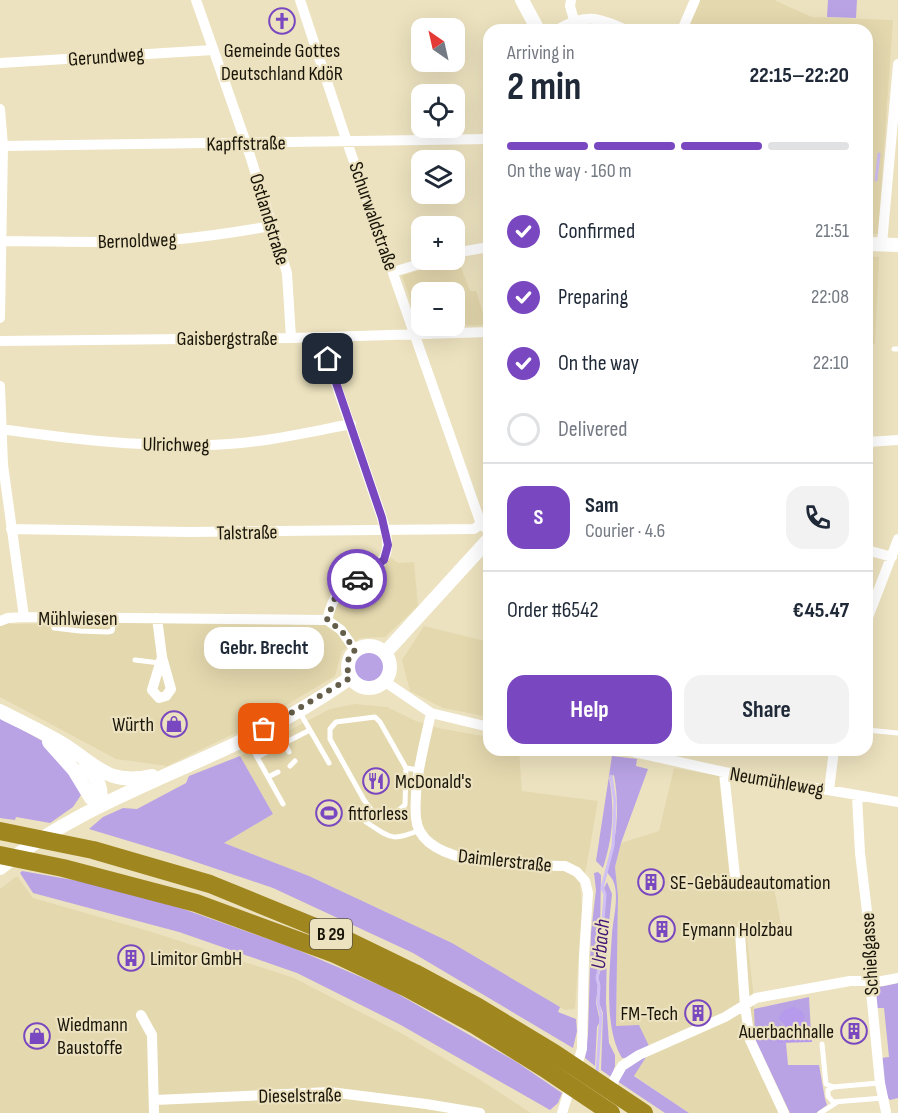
<!DOCTYPE html>
<meta charset="utf-8">
<style>
:root{--surface:#fff;--page:#f2f2f3;--text:#1f2937;--muted:#747a83;--line:#e0e1e3;--accent:#7947bf}
body{margin:0;font-family:"Sofia Sans Condensed",sans-serif;background:var(--page);color:var(--text);height:100vh;display:flex;flex-direction:column;font-size:22px;white-space:nowrap}
*{box-sizing:border-box;margin:0}
p{font-size:20px;color:var(--muted)}
.icon{flex:none;width:33px;height:33px;fill:none;stroke:currentColor;stroke-width:2;stroke-linecap:round;stroke-linejoin:round}
.map{position:relative;flex:1;overflow:hidden}
.side{position:absolute;left:483px;top:24px;width:390px;height:732px;display:flex;flex-direction:column;background:var(--surface);border-radius:18px;box-shadow:0 6px 24px #0002}
.side>*{flex:none}
.needle{width:39px;rotate:326deg}
.buttons{position:absolute;left:411px;top:18px;display:grid;gap:12px}
.buttons a{display:grid;place-items:center;width:54px;height:54px;border-radius:12px;background:var(--surface);box-shadow:0 6px 24px #0002;font-size:30px}
.pin{position:absolute;display:grid;place-items:center;width:51px;height:51px;color:#fff;margin:-26px;border-radius:12px;box-shadow:0 3px 9px #0006}
.courier{position:absolute;display:grid;place-items:center;width:60px;height:60px;margin:-30px;border:4px solid #7947bf;border-radius:50%;background:#fff;color:#222;box-shadow:0 2px 8px #0007}
.bubble{position:absolute;height:42px;border-radius:18px;background:var(--surface);box-shadow:0 6px 24px #0002;font-size:20px;font-weight:700;line-height:42px;text-align:center}
.head em{font-style:normal;font-weight:700}
.head div{display:flex;flex-direction:column-reverse}
.head{display:flex;align-items:center;justify-content:space-between;height:102px;padding:0 24px}
h1{font-size:39px;font-weight:700;line-height:45px}
.bar{display:grid;grid-template-columns:repeat(4,1fr);gap:9px 6px;align-content:center;height:72px;padding:0 24px}
.bar i{height:8px;border-radius:4px;background:var(--line)}
.bar .current{background:var(--accent)}
.bar p{grid-column:span 4}
.line{display:flex;align-items:center;gap:15px;padding:0 24px;border-top:2px solid var(--line)}
.line div{flex:1}
.round{display:grid;place-items:center;flex:none;width:63px;height:63px;border-radius:18px;background:var(--page)}
ol{padding:0 24px;list-style:none}
li{display:flex;align-items:center;gap:18px;height:66px}
li p{margin-inline-start:auto}
li .icon{padding:6px;border-radius:50%;background:var(--accent);color:#fff;stroke-width:4}
li:last-child{color:var(--muted)}
li i{width:33px;height:33px;border:3px solid var(--line);border-radius:50%}
.button{display:flex;gap:12px;margin-top:auto;padding:12px 24px}
.button a{flex:1;height:69px;border-radius:18px;background:var(--accent);color:#fff;font-size:24px;font-weight:700;line-height:69px;text-align:center}
.button a+a{background:var(--page);color:var(--text)}
.map>svg:first-child{display:block}
</style>
<div class="map">
<svg width="898" height="1113" viewBox="0 0 898 1113">
<rect width="100%" height="100%" fill="#ece2bf"/>
<path fill="#e4d8ae" d="M691,0H774L812,17L893,20L878,234H867V30H677Z
M867,256L879,257L875,344H867Z
M457,257L470,291H476L487,325L424,326H422H454V292H422L421,325L416,314L402,276Z
M390,557L398,563L414,562L418,606L385,637L360,638L342,651L335,676L258,722L167,766L116,759L0,697V617L10,624L317,621L342,595L382,569Z
M424,626L489,642V717L443,708L410,691L402,660Z
M355,704L387,707L416,721L438,728L489,737V750H519L522,791L598,801L586,869L580,883L582,910L575,1009L565,1010L452,943L309,876L224,843L273,814L240,756L330,709Z
M674,768L719,776L731,889L772,879L781,924L746,930L753,989L755,1039L790,1113H689L634,1075L648,1054L616,1026L618,896L615,867L621,843L659,831Z
M17,876L33,898L152,932L294,978L399,1032L474,1076L531,1113H0V889Z"/>
<path fill="#b9a3e5" d="M828,0H857L856,18L827,17Z
M352 666a16 16 0 1 1 32 0a16 16 0 1 1-32 0Z
M0,717L46,743L79,783L81,795L73,807L50,823L16,817L15,820L0,818Z
M240,756L273,814L224,843L309,876L452,943L560,1007L558,1012L576,1019L577,1031L573,1048L413,953L273,888L175,855L89,829L103,817L123,808L137,809L186,783L189,776Z
M612,756L637,759L636,766L648,769L621,843L615,867L618,896L616,1026L639,1025L649,1046L628,1058H622C603,1027 610,970 612,934C613,920 619,898 614,883C613,879 609,875 606,871C617,841 620,808 614,775L609,777C615,810 613,837 603,868L596,861Z
M22,871L90,883L172,905L291,947L391,990L515,1061L562,1093L558,1103L550,1110L399,1024L297,973L179,932L33,893L20,873Z
M598,872L601,875L600,934L597,938L596,949L600,965L596,978L598,985L596,1003L600,1021L597,1027L595,1066L585,1058L588,1035L591,933L596,890L594,873Z
M607,882L612,894L607,943L606,1002L609,1043L615,1055V1066L611,1077L601,1070L603,1013L599,1003L600,984L598,978L602,966V957L599,948V940L603,935V904L606,893L604,888Z
M898,983V1098L890,1100L886,1096L881,1058L889,1057L884,1008H876L875,988Z
M809,997L811,1033L802,1024L778,1019L785,1026L778,1042L786,1043L788,1065H819L825,1099L827,1105L816,1113H790L755,1039L754,1009Z
M648,1054L634,1076L689,1113H665L617,1081L621,1072Z"/>
<path fill="#b69aec" d="M794,1007L801,1010L805,1016L802,1024L811,1033L812,1042L778,1043L777,1036L781,1034L785,1026L778,1019L785,1009Z"/>
<g fill="none" stroke-linecap="round" stroke-linejoin="round">
<path stroke="#d0c0f3" stroke-width="3" d="M876,180L879,154
M597,1073L601,1015L598,1003L599,986L597,978L601,957L598,948V938L602,935L605,894L602,888L613,846L614,828L615,802L611,776"/>
<path stroke="#fff" stroke-width="5" d="M894,349H898
M51,618L54,628L80,631L108,632L112,631L115,618
M135,660L160,663
M299,711L329,763
M867,730L898,733
M247,739L268,777L278,772
M285,743L289,752
M257,757L310,730
M290,766L295,761
M406,768L405,805L388,819L376,816L364,800L330,739V729L336,722L375,717L380,722L406,768L418,770
M268,777L283,804
M366,822C391,838 391,842 420,830
M822,1044L826,1084L833,1087L879,1083
M833,1087L828,1090V1096L833,1102L883,1098
M820,1113L836,1103"/>
<path stroke="#fff" stroke-width="10" d="M196,0L246,143L287,273L291,338
M300,0L347,142L481,524L489,531
M571,0L570,6L574,20
M557,30C585,13 598,17 626,30
M682,30L695,0
M0,63L213,50
M0,109L3,146L0,318
M3,146L489,139
M3,241C58,241 114,244 170,240C204,237 238,232 271,226
M882,244L898,64
M454,253L489,247
M393,272L433,260
M320,337L382,518C400,573 368,563 338,594C332,600 329,612 327,620
M0,341L291,338L489,332
M0,386L3,465L24,617
M1,429C70,439 140,447 210,445C258,444 305,433 351,424
M867,442L898,440
M11,529L189,532L474,529L481,524
M867,550L892,557
M157,618L162,657L152,690L159,698L166,696L171,689L162,657
M867,620L898,539
M0,621L8,618L24,617L327,620L341,630L355,650
M384,681L431,713L489,727
M431,713C424,747 413,783 416,818C420,870 528,864 565,866L577,872L585,881L588,893L584,956L582,1049L562,1113
M625,750L724,772L898,802
M724,772L736,886
M829,790L834,750
M857,796L860,853L871,945L870,981L880,1083L886,1112
M722,931L740,933L745,1006L750,1040L784,1113
M141,1015L152,1035L154,1113
M610,1096L614,1080L622,1066L639,1055L725,1017L756,998L850,981H882L898,978
M155,1100L330,1092L426,1104L480,1113"/>
<path stroke="#fff" stroke-width="14" d="M522,0L538,30
M867,244L898,245
M348 667a21 21 0 1 1 42 0a21 21 0 1 1-42 0Z
M385,653L489,539
M0,711C21,722 43,732 63,744C97,765 107,786 152,776
M49,742L74,770L91,798L100,805
M86,764C97,780 103,785 100,805
M0,868C69,813 152,783 231,746C272,727 313,704 350,678"/>
<path stroke="#a0861e" stroke-width="18" d="M0,831L93,850L210,884L347,940L415,973L478,1007L554,1053L644,1113
M0,855L63,868L196,903L335,954L407,988L475,1025L544,1068L611,1113"/>
</g>
<g fill="none" stroke-linecap="round" stroke-linejoin="round">
<path stroke="#635d49" stroke-width="6" stroke-dasharray="0 10.8" d="M264,729L350,678C346,668 346,658 355,650L341,630L327,620L336,595L357,579"/>
<path stroke="#7947bf" stroke-width="8" d="M328,359L382,518L388,545L384,560L357,579"/>
</g>
<defs>
<g id="church-ring" transform="scale(1.35)"><circle r="9.5" fill="#ece2bf" stroke="#7947bf" stroke-width="1.5"/><path d="M-1.2-6h2.4v3.5h3.3v2.4h-3.3V6h-2.4V-.1h-3.3v-2.4h3.3Z" fill="#7947bf"/></g>
<g id="shop-ring" transform="scale(1.35)"><circle r="9.5" fill="#ece2bf" stroke="#7947bf" stroke-width="1.5"/><path d="M-5-2.5h2.3a2.7 3.5 0 0 1 5.4 0H5L5.5 6h-11ZM-1.5-2.5h3a1.5 2.3 0 0 0-3 0Z" fill="#7947bf"/></g>
<g id="restaurant-ring" transform="scale(1.35)"><circle r="9.5" fill="#ece2bf" stroke="#7947bf" stroke-width="1.5"/><path d="M-5-6h1v4h1v-4h1v4h1v-4h1v5L-1.5 .5V6h-2V.5L-5-1ZM5-6V6H3V1.5H1.5Q1.5-4 5-6Z" fill="#7947bf"/></g>
<g id="stadium-ring" transform="scale(1.35)"><circle r="9.5" fill="#ece2bf" stroke="#7947bf" stroke-width="1.5"/><path d="M0-5a6.5 5 0 1 0 0 10a6.5 5 0 1 0 0-10ZM-3.5-1.8h7v3.6h-7Z" fill="#7947bf"/></g>
<g id="building-ring" transform="scale(1.35)"><circle r="9.5" fill="#ece2bf" stroke="#7947bf" stroke-width="1.5"/><path d="M-4-6H4V6H1V3H-1V6H-4ZM-2.5-4.3h1.7v1.8h-1.7ZM.8-4.3h1.7v1.8H.8ZM-2.5-1h1.7V.8h-1.7ZM.8-1h1.7V.8H.8Z" fill="#7947bf"/></g>
</defs>
<g fill-rule="evenodd">
<use href="#church-ring" x="282" y="21"/>
<use href="#shop-ring" x="174" y="724"/>
<use href="#restaurant-ring" x="376" y="781"/>
<use href="#stadium-ring" x="329" y="813"/>
<use href="#building-ring" x="651" y="882"/>
<use href="#building-ring" x="662" y="929"/>
<use href="#building-ring" x="131" y="958"/>
<use href="#building-ring" x="698" y="1013"/>
<use href="#building-ring" x="854" y="1031"/>
<use href="#shop-ring" x="37" y="1036"/>
</g>
<g text-anchor="middle" stroke-width="4.5" stroke-linejoin="round" paint-order="stroke">
<rect fill="#ece2bf" stroke="#585240" stroke-width="1.5" x="310" y="919" width="42" height="30" rx="4.5"/>
<g font-size="18" font-weight="bold" fill="#191509">
<text x="331" y="940">B 29</text>
</g>
<g font-size="20" fill="#191509" stroke="#ece2bf" text-anchor="start">
<text x="282" y="57" text-anchor="middle">Gemeinde Gottes<tspan x="282" dy="23">Deutschland KdöR</tspan></text>
<text x="154" y="731" text-anchor="end">Würth</text>
<text x="395" y="788">McDonald's</text>
<text x="348" y="820">fitforless</text>
<text x="670" y="889">SE-Gebäudeautomation</text>
<text x="682" y="936">Eymann Holzbau</text>
<text x="150" y="965">Limitor GmbH</text>
<text x="678" y="1020" text-anchor="end">FM-Tech</text>
<text x="57" y="1031">Wiedmann<tspan x="57" dy="23">Baustoffe</tspan></text>
<text x="834" y="1038" text-anchor="end">Auerbachhalle</text>
</g>
<g font-size="20" fill="#191509" stroke="#ece2bf">
<text transform="translate(106 56) rotate(-4)" y="7">Gerundweg</text>
<text transform="translate(246 143) rotate(-1)" y="7">Kapffstraße</text>
<text transform="translate(374 216) rotate(71)" y="7">Schurwaldstraße</text>
<text transform="translate(270 219) rotate(73)" y="7">Ostlandstraße</text>
<text transform="translate(137 240) rotate(-2)" y="7">Bernoldweg</text>
<text x="227" y="345">Gaisbergstraße</text>
<text transform="translate(176 444) rotate(1)" y="7">Ulrichweg</text>
<text transform="translate(247 532) rotate(-1)" y="7">Talstraße</text>
<text x="78" y="625">Mühlwiesen</text>
<text transform="translate(777 781) rotate(10)" y="7">Neumühleweg</text>
<text transform="translate(505 860) rotate(6)" y="7">Daimlerstraße</text>
<text transform="translate(869 954) rotate(-93)" y="7">Schießgasse</text>
<text transform="translate(300 1095) rotate(-1)" y="7">Dieselstraße</text>
</g>
<g font-size="21" font-style="italic" fill="#441777" stroke="#ece2bf">
<text transform="translate(600 944) rotate(-85)" y="7">Urbach</text>
</g>
</g>
</svg>
<div class="buttons">
<a><svg class="needle" viewBox="-14 -14 28 28"><path d="M0-13l5 13h-10z" fill="#e53935"/><path d="M0 13l5-13h-10z" fill="#747a83"/></svg></a>
<a><svg class="icon" aria-label="locate" viewBox="0 0 24 24"><circle cx="12" cy="12" r="6"/><path d="M12 2v4M12 18v4M2 12h4M18 12h4"/></svg></a>
<a><svg class="icon" aria-label="layers" viewBox="0 0 24 24"><path d="M12 4l9 5-9 5-9-5zM3 14l9 5 9-5"/></svg></a>
<a>+</a>
<a>−</a>
</div>
<div class="pin" style="left:264px;top:729px;background:#ea580c"><svg class="icon" aria-label="bag" viewBox="0 0 24 24"><path d="M5 8h14l-1 12H6zM9 8a3 3 0 0 1 6 0"/></svg></div>
<div class="pin" style="left:328px;top:359px;background:#1f2937"><svg class="icon" aria-label="home" viewBox="0 0 24 24"><path d="M3 11l9-7 9 7M6 9v11h12V9"/></svg></div>
<div class="courier" style="left:357px;top:579px"><svg class="icon" aria-label="car" viewBox="0 0 24 24"><path d="M5 17H2v-5l4-1 3-4h7l3 4 3 1v5h-3M9 17h6M6 11h13"/><circle cx="7" cy="17" r="2"/><circle cx="17" cy="17" r="2"/></svg></div>
<div class="bubble" style="left:204px;top:627px;width:120px">Gebr. Brecht</div>
<section class="side">
<div class="head"><div><h1>2 min</h1><p>Arriving in</p></div><em>22:15–22:20</em></div>
<div class="bar"><i class="current"></i><i class="current"></i><i class="current"></i><i></i><p>On the way · 160 m</p></div>
<ol>
<li><svg class="icon" aria-label="check" viewBox="0 0 24 24"><path d="M5 12l5 5 9-10"/></svg>Confirmed<p>21:51</p></li>
<li><svg class="icon" aria-label="check" viewBox="0 0 24 24"><path d="M5 12l5 5 9-10"/></svg>Preparing<p>22:08</p></li>
<li><svg class="icon" aria-label="check" viewBox="0 0 24 24"><path d="M5 12l5 5 9-10"/></svg>On the way<p>22:10</p></li>
<li><i></i>Delivered</li>
</ol>
<div class="line" style="height:108px"><b class="round" style="background:var(--accent);color:#fff">S</b><div><b>Sam</b><p>Courier · 4.6</p></div><a class="round"><svg class="icon" aria-label="phone" viewBox="0 0 24 24"><path d="M5 4h4l2 5-3 2q2 4 5 5l2-3 5 2v4C11 20 4 13 5 4z"/></svg></a></div>
<div class="line" style="height:78px"><div>Order #6542</div><b>€45.47</b></div>
<div class="button"><a>Help</a><a>Share</a></div>
</section>
</div>
